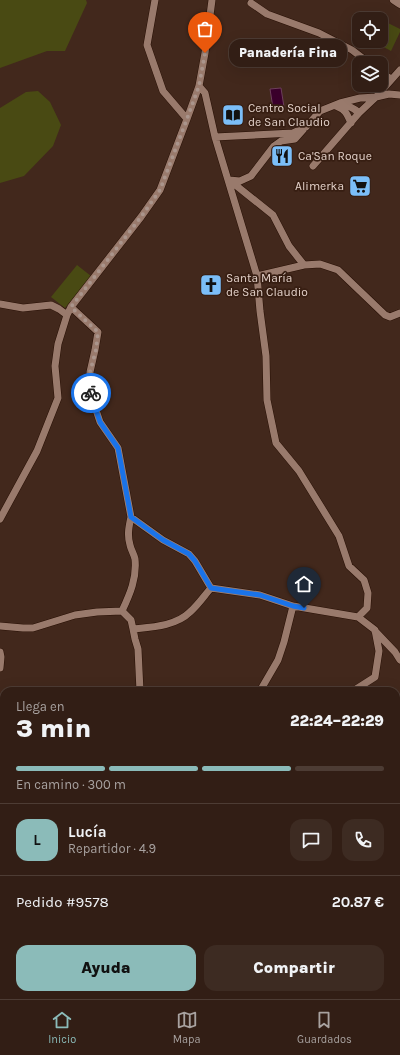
<!DOCTYPE html>
<html lang="es">
<meta charset="utf-8">
<style>
:root{--surface:#321e15;--page:#3d2b22;--text:#f1f3f6;--muted:#a8a2a0;--line:#4d3c34;--accent:#8bbbb9}
body{margin:0;font-family:Karla,sans-serif;background:var(--page);color:var(--text);height:100vh;display:flex;flex-direction:column;font-size:15px;white-space:nowrap}
*{box-sizing:border-box;margin:0}
p{font-size:13px;color:var(--muted)}
.icon{flex:none;width:22px;height:22px;fill:none;stroke:currentColor;stroke-width:2;stroke-linecap:round;stroke-linejoin:round}
.map{position:relative;flex:1;overflow:hidden}
.sheet{position:absolute;left:0px;top:687px;width:400px;height:312px;display:flex;flex-direction:column;background:var(--surface);border-radius:12px 12px 0 0;box-shadow:0 4px 16px #0002,0 0 0 1px var(--line)}
.sheet>*{flex:none}
.tools{position:absolute;left:352px;top:12px;display:grid;gap:8px}
.tools a{display:grid;place-items:center;width:36px;height:36px;border-radius:8px;background:var(--surface);box-shadow:0 4px 16px #0002,0 0 0 1px var(--line);font-size:20px}
.pin{position:absolute;display:grid;place-items:center;width:34px;height:34px;color:#fff;margin:-41px -17px;border-radius:50% 50% 50% 0;rotate:-45deg;box-shadow:0 0 4px #0007}
.pin .icon{rotate:45deg}
.courier{position:absolute;display:grid;place-items:center;width:40px;height:40px;margin:-20px;border:3px solid #1a73e8;border-radius:50%;background:#fff;color:#222;box-shadow:0 1px 5px #0007}
.bubble{position:absolute;height:28px;border-radius:12px;background:var(--surface);box-shadow:0 4px 16px #0002,0 0 0 1px var(--line);font-size:13px;font-weight:800;line-height:28px;text-align:center}
.overview em{font-style:normal;font-weight:800}
.overview div{display:flex;flex-direction:column-reverse}
.overview{display:flex;align-items:center;justify-content:space-between;height:68px;padding:0 16px}
h1{font-size:26px;font-weight:800;line-height:30px}
.bar{display:grid;grid-template-columns:repeat(4,1fr);gap:6px 4px;align-content:center;height:48px;padding:0 16px}
.bar i{height:5px;border-radius:3px;background:var(--line)}
.bar .current{background:var(--accent)}
.bar p{grid-column:span 4}
.line{display:flex;align-items:center;gap:10px;padding:0 16px;border-top:1px solid var(--line)}
.line div{flex:1}
.round{display:grid;place-items:center;flex:none;width:42px;height:42px;border-radius:12px;background:var(--page)}
.action{display:flex;gap:8px;margin-top:auto;padding:8px 16px}
.action a{flex:1;height:46px;border-radius:12px;background:var(--accent);color:#111;font-size:16px;font-weight:800;line-height:46px;text-align:center}
.action a+a{background:var(--page);color:var(--text)}
.tab-bar{display:flex;justify-content:space-around;align-items:center;height:56px;border-top:1px solid var(--line);background:var(--surface);font-size:11px;color:var(--muted)}
.tab-bar a{display:grid;justify-items:center;gap:2px}
.tab-bar .current{color:var(--accent)}
.map>svg:first-child{display:block}
</style>
<div class="map">
<svg width="400" height="999" viewBox="0 0 400 999">
<rect width="100%" height="100%" fill="#42281c"/>
<path fill="#494a13" d="M0,0H86L87,3L65,51H47L0,68Z
M388,23L400,29V32L391,51L378,44L379,41H381V38Z
M38,91L50,102L61,125L53,146L24,176L0,183V108L26,92Z
M77,265L91,276L65,308L51,297Z"/>
<path fill="#3a002b" stroke="#6c3e5a" d="M281,88L284,107L273,108L270,89Z"/>
<g fill="none" stroke-linecap="round" stroke-linejoin="round">
<g stroke="#281005" stroke-width="8">
<path id="minor" d="M155,0L147,45L163,91L187,119
M251,3L267,14L319,33L352,50L369,63
M381,72L391,79
M340,105C348,105 353,107 359,113
M336,106C346,110 347,114 351,123
M215,137L293,133L306,127L320,111L340,103L360,98L376,97L389,94L400,95
M313,166L359,113L376,97L400,70
M228,179L273,215L289,246L304,265L320,264L338,270L385,315L390,317L400,313
M229,180L240,181L251,176L274,146L281,141L295,139L303,130
M257,276L304,265
M0,304L23,308L51,305L59,309L67,315
M71,307L98,332L95,350L90,372L92,398L100,422L118,448L131,517L163,540L189,554L195,561L211,588L260,595L293,606L358,617L367,608L368,593L364,580L349,566L339,536L299,471L276,443L267,400L266,356L260,311L257,276L215,137L205,93L199,86
M131,517C129,526 127,535 130,545C131,550 134,554 135,559C137,578 130,594 122,611L131,620L133,629L135,639L138,649L140,691
M0,519L37,451L58,398L55,366L58,344L67,315L71,307L141,217L160,190L187,119L199,86L205,53L212,0
M0,626L23,628H33L75,615L97,612L122,611
M133,629C152,627 176,626 190,612C198,605 204,596 211,588
M375,631L395,652L400,660
M0,652L1,657L0,668
M260,691L278,660L284,642L293,606
M353,691L375,677L379,651L375,630L358,617
M396,791L400,785"/>
</g>
<g stroke="#281005" stroke-width="9">
<path id="tertiary" d="M394,0L400,4"/>
</g>
<use href="#minor" stroke="#997a6c" stroke-width="7"/>
<use href="#tertiary" stroke="#997a6c" stroke-width="8"/>
</g>
<g fill="none" stroke-linecap="round" stroke-linejoin="round">
<path stroke="#aa958c" stroke-width="4" stroke-dasharray="0 7.2" d="M91,393L90,372L96,350L98,332L71,307L141,217L160,190L187,119L199,86L205,53"/>
<path stroke="#1a73e8" stroke-width="5" d="M91,393L92,398L100,422L118,448L131,517L163,540L189,554L195,561L211,588L260,595L293,606L304,608"/>
</g>
<defs>
<g id="library-square" transform="scale(1.15)"><rect x="-9" y="-9" width="18" height="18" rx="4" fill="#7bbef8" stroke="#371e12"/><path d="M-6-4Q-3-5.5-.7-3.5V5Q-3 3-6 4ZM6-4Q3-5.5 .7-3.5V5Q3 3 6 4Z" fill="#111"/></g>
<g id="restaurant-square" transform="scale(1.15)"><rect x="-9" y="-9" width="18" height="18" rx="4" fill="#7bbef8" stroke="#371e12"/><path d="M-5-6h1v4h1v-4h1v4h1v-4h1v5L-1.5 .5V6h-2V.5L-5-1ZM5-6V6H3V1.5H1.5Q1.5-4 5-6Z" fill="#111"/></g>
<g id="supermarket-square" transform="scale(1.15)"><rect x="-9" y="-9" width="18" height="18" rx="4" fill="#7bbef8" stroke="#371e12"/><path d="M-6-5.5h2.5l.6 2H6L4.5 2H-2.5L-4.4-4H-6ZM-1.5 3.2a1.3 1.3 0 1 0 .1 0ZM3 3.2a1.3 1.3 0 1 0 .1 0Z" fill="#111"/></g>
<g id="church-square" transform="scale(1.15)"><rect x="-9" y="-9" width="18" height="18" rx="4" fill="#7bbef8" stroke="#371e12"/><path d="M-1.2-6h2.4v3.5h3.3v2.4h-3.3V6h-2.4V-.1h-3.3v-2.4h3.3Z" fill="#111"/></g>
</defs>
<g fill-rule="evenodd">
<use href="#library-square" x="233" y="115"/>
<use href="#restaurant-square" x="282" y="156"/>
<use href="#supermarket-square" x="360" y="186"/>
<use href="#church-square" x="211" y="285"/>
</g>
<g text-anchor="middle" stroke-width="3.5" stroke-linejoin="round" paint-order="stroke">
<g font-size="12" fill="#e2d0c8" stroke="#371e12" text-anchor="start">
<text x="248" y="112">Centro Social<tspan x="248" dy="14">de San Claudio</tspan></text>
<text x="298" y="160">Ca'San Roque</text>
<text x="344" y="190" text-anchor="end">Alimerka</text>
<text x="226" y="282">Santa María<tspan x="226" dy="14">de San Claudio</tspan></text>
</g>
</g>
</svg>
<div class="tools">
<a><svg class="icon" aria-label="locate" viewBox="0 0 24 24"><circle cx="12" cy="12" r="6"/><path d="M12 2v4M12 18v4M2 12h4M18 12h4"/></svg></a>
<a><svg class="icon" aria-label="layers" viewBox="0 0 24 24"><path d="M12 4l9 5-9 5-9-5zM3 14l9 5 9-5"/></svg></a>
</div>
<div class="pin" style="left:205px;top:53px;background:#ea580c"><svg class="icon" aria-label="bag" viewBox="0 0 24 24"><path d="M5 8h14l-1 12H6zM9 8a3 3 0 0 1 6 0"/></svg></div>
<div class="pin" style="left:304px;top:608px;background:#1f2937"><svg class="icon" aria-label="home" viewBox="0 0 24 24"><path d="M3 11l9-7 9 7M6 9v11h12V9"/></svg></div>
<div class="courier" style="left:91px;top:393px"><svg class="icon" aria-label="bike" viewBox="0 0 24 24"><circle cx="6" cy="16" r="4"/><circle cx="18" cy="16" r="4"/><path d="M6 16l4-8h5l3 8M10 8l3 8H6M13 5h3"/></svg></div>
<div class="bubble" style="left:229px;top:39px;width:118px">Panadería Fina</div>
<section class="sheet">
<div class="overview"><div><h1>3 min</h1><p>Llega en</p></div><em>22:24–22:29</em></div>
<div class="bar"><i class="current"></i><i class="current"></i><i class="current"></i><i></i><p>En camino · 300 m</p></div>
<div class="line" style="height:72px"><b class="round" style="background:var(--accent);color:#111">L</b><div><b>Lucía</b><p>Repartidor · 4.9</p></div><a class="round"><svg class="icon" aria-label="chat" viewBox="0 0 24 24"><path d="M4 5h16v11H9l-5 4z"/></svg></a><a class="round"><svg class="icon" aria-label="phone" viewBox="0 0 24 24"><path d="M5 4h4l2 5-3 2q2 4 5 5l2-3 5 2v4C11 20 4 13 5 4z"/></svg></a></div>
<div class="line" style="height:52px"><div>Pedido #9578</div><b>20.87 €</b></div>
<div class="action"><a>Ayuda</a><a>Compartir</a></div>
</section>
</div>
<nav class="tab-bar">
<a class="current"><svg class="icon" aria-label="home" viewBox="0 0 24 24"><path d="M3 11l9-7 9 7M6 9v11h12V9"/></svg>Inicio</a>
<a><svg class="icon" aria-label="map" viewBox="0 0 24 24"><path d="M3 6l6-2 6 2 6-2v14l-6 2-6-2-6 2zM9 4v14M15 6v14"/></svg>Mapa</a>
<a><svg class="icon" aria-label="saved" viewBox="0 0 24 24"><path d="M7 4h10v16l-5-4-5 4z"/></svg>Guardados</a>
</nav>
